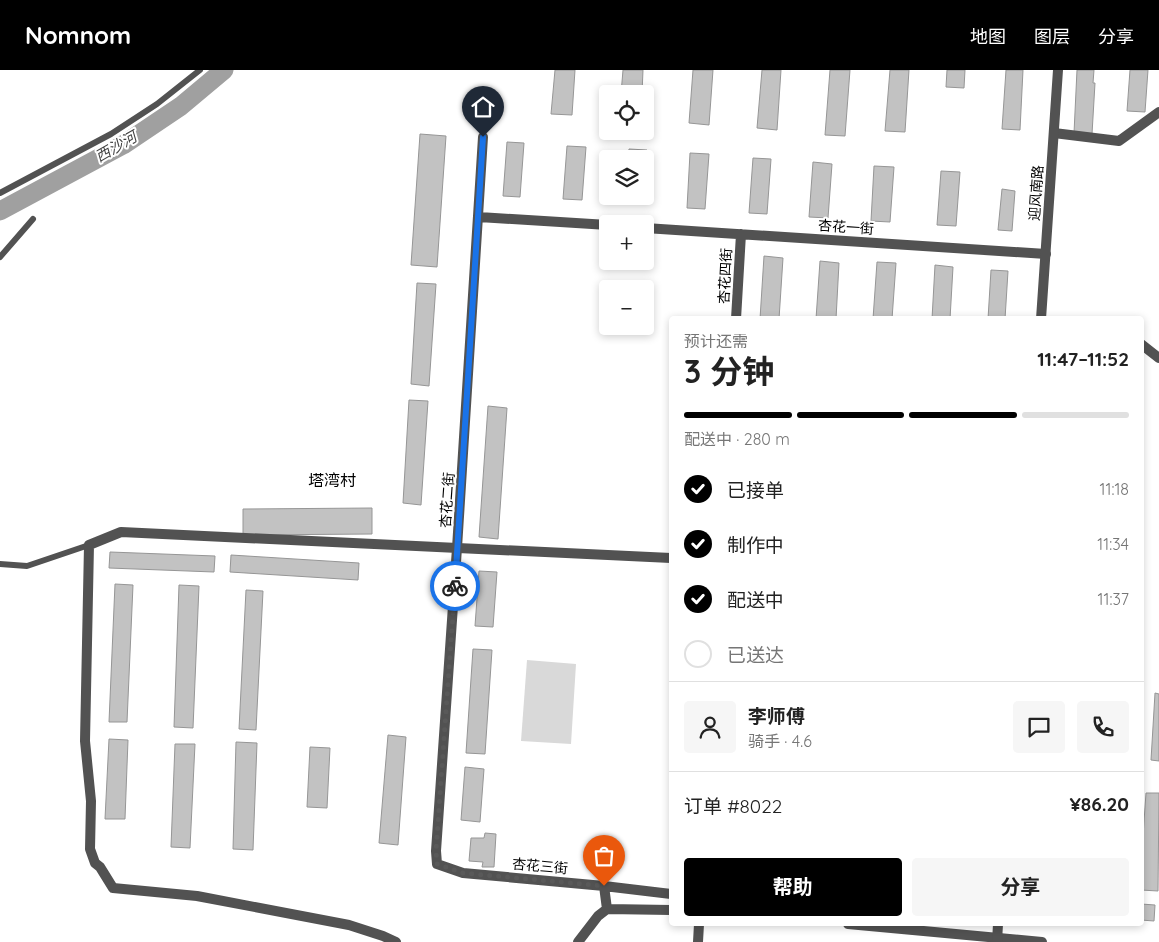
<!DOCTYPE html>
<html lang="zh">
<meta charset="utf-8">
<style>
:root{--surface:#fff;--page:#f6f6f6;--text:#222;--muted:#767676;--line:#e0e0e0;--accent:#000}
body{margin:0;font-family:Quicksand,"Noto Sans SC",sans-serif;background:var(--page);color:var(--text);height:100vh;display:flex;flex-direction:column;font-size:19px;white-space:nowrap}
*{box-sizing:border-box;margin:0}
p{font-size:16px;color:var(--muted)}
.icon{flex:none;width:28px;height:28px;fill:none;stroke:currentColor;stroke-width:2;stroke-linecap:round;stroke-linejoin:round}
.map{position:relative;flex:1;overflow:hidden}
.drawer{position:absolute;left:669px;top:246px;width:475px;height:610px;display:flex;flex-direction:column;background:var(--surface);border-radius:5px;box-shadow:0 2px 8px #0003}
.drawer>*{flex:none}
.buttons{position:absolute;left:599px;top:15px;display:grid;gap:10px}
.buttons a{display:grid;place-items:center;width:55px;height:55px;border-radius:5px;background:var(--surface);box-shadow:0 2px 8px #0003;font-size:25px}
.pin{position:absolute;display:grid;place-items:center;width:42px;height:42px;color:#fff;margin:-51px -21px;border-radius:50% 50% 50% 0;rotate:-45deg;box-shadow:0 0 5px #0007}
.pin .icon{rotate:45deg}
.courier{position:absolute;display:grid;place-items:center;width:50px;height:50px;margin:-25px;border:4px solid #1a73e8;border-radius:50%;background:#fff;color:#222;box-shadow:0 1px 6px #0007}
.summary em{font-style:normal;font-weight:700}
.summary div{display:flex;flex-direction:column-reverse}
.summary{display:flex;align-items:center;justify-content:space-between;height:85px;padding:0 15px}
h1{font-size:32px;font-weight:700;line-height:38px}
.bar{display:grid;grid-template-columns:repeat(4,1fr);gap:8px 5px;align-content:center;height:60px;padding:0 15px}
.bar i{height:6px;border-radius:4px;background:var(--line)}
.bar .current{background:var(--accent)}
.bar p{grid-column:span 4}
.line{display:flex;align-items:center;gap:12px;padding:0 15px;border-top:1px solid var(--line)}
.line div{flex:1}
.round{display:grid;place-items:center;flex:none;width:52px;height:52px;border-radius:5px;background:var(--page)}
ol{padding:0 15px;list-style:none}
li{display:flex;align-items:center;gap:15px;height:55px}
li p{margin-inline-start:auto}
li .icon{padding:5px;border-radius:50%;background:var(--accent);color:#fff;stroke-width:4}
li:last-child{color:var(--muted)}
li i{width:28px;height:28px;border:2px solid var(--line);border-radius:50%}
.action{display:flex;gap:10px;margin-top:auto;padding:10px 15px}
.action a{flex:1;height:58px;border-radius:5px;background:var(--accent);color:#fff;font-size:20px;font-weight:700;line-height:58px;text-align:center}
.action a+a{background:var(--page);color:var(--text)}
header{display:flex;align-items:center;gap:30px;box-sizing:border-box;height:70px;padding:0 25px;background:var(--accent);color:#fff}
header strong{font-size:24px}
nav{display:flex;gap:28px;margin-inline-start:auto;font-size:18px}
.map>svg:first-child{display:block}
</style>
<header>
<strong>Nomnom</strong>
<nav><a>地图</a><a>图层</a><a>分享</a></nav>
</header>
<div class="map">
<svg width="1159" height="872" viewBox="0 0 1159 872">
<rect width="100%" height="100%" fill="#fff"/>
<path fill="#d9d9d9" d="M527,590L576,594L571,674L521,671Z"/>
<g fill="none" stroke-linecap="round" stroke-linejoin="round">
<path stroke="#a0a0a0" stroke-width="19" d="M0,141L123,75L181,36L224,0"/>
</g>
<path fill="#c2c2c2" stroke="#969696" d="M555,0H575L572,45L551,44Z
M623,0H643L642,24H621Z
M693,0H713L709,55L689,53Z
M762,0H781L777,60L757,58Z
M830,0H850L845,66L825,65Z
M890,0H909L905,62L885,61Z
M947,0H965L964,18L946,17Z
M1006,0H1023L1020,60L1002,59Z
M1077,0H1094L1093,13H1095L1092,64L1074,63Z
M1130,0H1148L1145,42L1127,41Z
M420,64L446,66L437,197L411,195Z
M507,72L524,73L520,127L503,126Z
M567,76L586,77L582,130L563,129Z
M629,79L647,80L645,116V89H628Z
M690,83L709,84L705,139L687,138Z
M753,88L771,89L767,144L749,143Z
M813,92L832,94L828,148L809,147Z
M874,96L894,97L890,152L871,151Z
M941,101L960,102L956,156L937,155Z
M1002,119L1015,121L1012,161L998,160Z
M626,126H644V134L625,133Z
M764,186L783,188L779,249H760Z
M820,191L839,193L836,249H816Z
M877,192L896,193L892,249H873Z
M935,195L953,197L950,249H932Z
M991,200L1008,201L1005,249H988Z
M417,213L436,214L429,316L411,314Z
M409,330L428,331L421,435L403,433Z
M488,336L507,338L498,469L479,467Z
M372,438V464L243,465V439Z
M110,482L215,486L214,502L109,498Z
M231,485L359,493L358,510L230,502Z
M479,501L497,502L493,557L475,556Z
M115,514L133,515L127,652H109Z
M179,515L199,516L193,658L174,657Z
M246,520L263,521L256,660L239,659Z
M473,579L492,580L485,684L466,683Z
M1155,623L1159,624V691L1151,690Z
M388,665L406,667L398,775L379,773Z
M109,669L128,670L125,749H105Z
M236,672L257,673L253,780L233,779Z
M175,674H195L190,778L171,777Z
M310,677L330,678L327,738L307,737Z
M465,697L484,699L480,752L461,750Z
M1146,723H1159L1158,821L1141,820V794Z
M485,763L496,764L494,797H482L483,792L469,791L471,768H484Z
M1141,834L1155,835L1154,851L1141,850Z"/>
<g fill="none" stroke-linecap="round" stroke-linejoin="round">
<path stroke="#525252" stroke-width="6" d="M0,123L111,64L157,34L200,0
M0,187L33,149
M0,494L27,496L89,475"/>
<path stroke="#525252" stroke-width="10" d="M1054,63L1119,71L1159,42
M483,67L457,478L436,781L437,794L463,803L604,816L671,824
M479,147L608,155
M645,158L1046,184
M736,249L741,164
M1141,274L1159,288
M604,816L607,839
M607,839L671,840
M848,854L1042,872
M396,872L383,866L349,855L197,826L113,818L100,797L95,793L90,779L91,731L85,671L89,475L121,462L671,488
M578,872L598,846L607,839
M698,872L699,854"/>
<path stroke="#525252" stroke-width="10" d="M1041,249L1058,0
M997,872L998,854"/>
</g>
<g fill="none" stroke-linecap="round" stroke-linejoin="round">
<path stroke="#595959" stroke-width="5" stroke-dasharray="0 9" d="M455,516L436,781L437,794L463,803L604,816"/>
<path stroke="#1a73e8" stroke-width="6" d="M455,516L483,67"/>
</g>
<g text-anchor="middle" stroke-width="4" stroke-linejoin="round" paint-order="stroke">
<g font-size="14" fill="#000" stroke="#fff">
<text transform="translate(1036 123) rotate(-86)" y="5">迎风南路</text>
<text transform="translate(846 157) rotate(4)" y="5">杏花一街</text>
<text transform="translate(725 206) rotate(-87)" y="5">杏花四街</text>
<text transform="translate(447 430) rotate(-86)" y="5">杏花二街</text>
<text transform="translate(540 796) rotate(5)" y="5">杏花三街</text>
</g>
<g font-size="15" font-style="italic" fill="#414141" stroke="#fff">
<text transform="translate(116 77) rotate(-30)" y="5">西沙河</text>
</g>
<g font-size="16" fill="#000" stroke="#fff">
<text x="332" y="416">塔湾村</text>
</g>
</g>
</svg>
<div class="buttons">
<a><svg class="icon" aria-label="locate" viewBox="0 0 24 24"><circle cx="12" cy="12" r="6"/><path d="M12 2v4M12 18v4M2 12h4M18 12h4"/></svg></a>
<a><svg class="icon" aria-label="layers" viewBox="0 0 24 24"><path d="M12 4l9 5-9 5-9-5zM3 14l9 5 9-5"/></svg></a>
<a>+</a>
<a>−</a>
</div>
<div class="pin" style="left:604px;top:816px;background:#ea580c"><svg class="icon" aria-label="bag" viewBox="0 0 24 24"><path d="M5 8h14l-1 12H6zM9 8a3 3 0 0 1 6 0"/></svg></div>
<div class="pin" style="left:483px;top:67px;background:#1f2937"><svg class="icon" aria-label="home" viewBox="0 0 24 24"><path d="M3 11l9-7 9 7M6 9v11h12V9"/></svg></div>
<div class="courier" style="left:455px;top:516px"><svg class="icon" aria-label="bike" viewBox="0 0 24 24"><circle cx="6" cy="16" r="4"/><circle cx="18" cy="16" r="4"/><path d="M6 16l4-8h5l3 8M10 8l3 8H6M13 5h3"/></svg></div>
<section class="drawer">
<div class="summary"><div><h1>3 分钟</h1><p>预计还需</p></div><em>11:47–11:52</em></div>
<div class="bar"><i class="current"></i><i class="current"></i><i class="current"></i><i></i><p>配送中 · 280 m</p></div>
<ol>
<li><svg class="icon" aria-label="check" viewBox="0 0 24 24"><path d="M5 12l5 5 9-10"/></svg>已接单<p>11:18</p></li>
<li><svg class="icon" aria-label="check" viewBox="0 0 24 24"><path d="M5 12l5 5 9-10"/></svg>制作中<p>11:34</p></li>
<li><svg class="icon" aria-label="check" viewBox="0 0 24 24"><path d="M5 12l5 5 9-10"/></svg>配送中<p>11:37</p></li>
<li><i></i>已送达</li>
</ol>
<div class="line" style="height:90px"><a class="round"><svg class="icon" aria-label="person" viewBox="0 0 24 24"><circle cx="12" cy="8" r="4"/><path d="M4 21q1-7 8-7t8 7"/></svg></a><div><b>李师傅</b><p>骑手 · 4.6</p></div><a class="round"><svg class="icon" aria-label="chat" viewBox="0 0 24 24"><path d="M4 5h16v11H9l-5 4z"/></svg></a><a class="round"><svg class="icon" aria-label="phone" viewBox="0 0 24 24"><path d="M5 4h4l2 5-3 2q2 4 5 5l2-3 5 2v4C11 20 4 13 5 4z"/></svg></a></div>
<div class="line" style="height:65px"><div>订单 #8022</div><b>¥86.20</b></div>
<div class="action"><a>帮助</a><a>分享</a></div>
</section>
</div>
